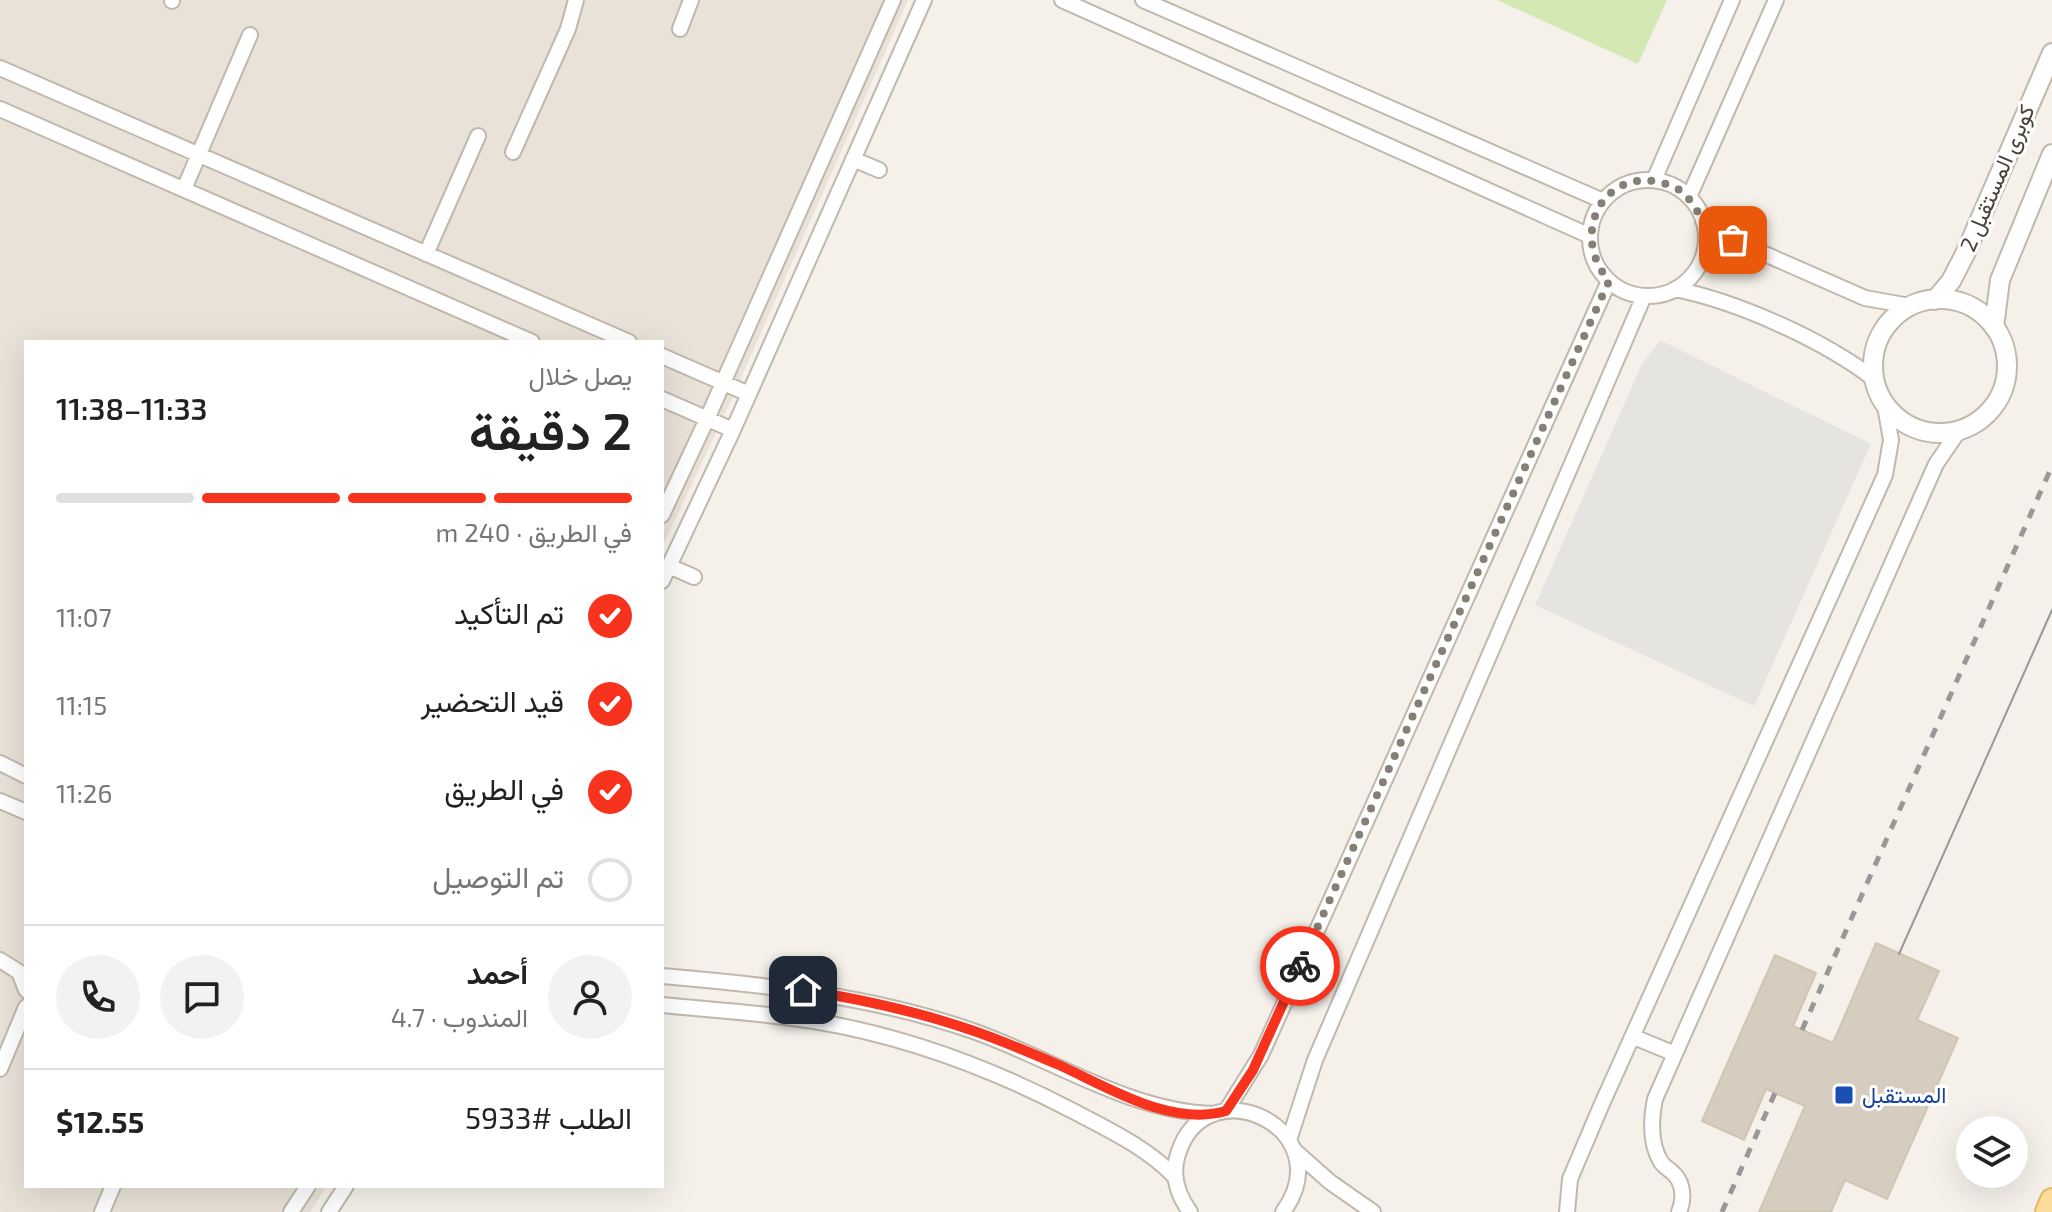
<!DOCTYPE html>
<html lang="ar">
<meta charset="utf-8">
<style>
:root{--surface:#fff;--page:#f2f2f2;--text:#222;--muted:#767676;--line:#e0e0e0;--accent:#f7331e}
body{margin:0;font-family:"Exo 2",Vazirmatn,sans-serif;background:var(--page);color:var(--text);direction:rtl;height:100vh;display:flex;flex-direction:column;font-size:30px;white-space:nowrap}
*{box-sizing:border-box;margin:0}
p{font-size:26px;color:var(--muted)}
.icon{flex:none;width:44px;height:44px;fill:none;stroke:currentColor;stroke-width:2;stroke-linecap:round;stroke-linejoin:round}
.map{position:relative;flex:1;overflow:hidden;direction:ltr}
.details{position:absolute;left:24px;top:340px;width:640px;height:848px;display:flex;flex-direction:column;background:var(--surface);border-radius:0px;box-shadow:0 8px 32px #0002;direction:rtl}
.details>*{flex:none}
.fabs{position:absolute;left:1956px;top:1116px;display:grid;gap:16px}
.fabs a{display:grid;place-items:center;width:72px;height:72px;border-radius:50%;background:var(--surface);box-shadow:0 8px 32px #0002;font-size:40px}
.pin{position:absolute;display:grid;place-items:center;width:68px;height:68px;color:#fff;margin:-34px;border-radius:16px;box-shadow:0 4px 12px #0006}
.courier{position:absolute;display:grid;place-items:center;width:80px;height:80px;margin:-40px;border:6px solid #f7331e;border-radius:50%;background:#fff;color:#222;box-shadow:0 2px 10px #0007}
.summary em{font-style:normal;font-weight:600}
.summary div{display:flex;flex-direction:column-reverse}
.summary{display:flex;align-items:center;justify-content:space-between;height:136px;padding:0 32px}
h1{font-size:52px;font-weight:600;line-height:60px}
.bar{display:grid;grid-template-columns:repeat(4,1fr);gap:12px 8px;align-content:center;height:96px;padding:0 32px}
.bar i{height:10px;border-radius:6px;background:var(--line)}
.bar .current{background:var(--accent)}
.bar p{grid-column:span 4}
.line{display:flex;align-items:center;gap:20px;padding:0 32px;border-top:2px solid var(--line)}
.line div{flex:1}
.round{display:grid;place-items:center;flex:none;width:84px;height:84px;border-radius:42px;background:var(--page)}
ol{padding:0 32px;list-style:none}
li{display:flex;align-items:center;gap:24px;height:88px}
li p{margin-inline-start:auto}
li .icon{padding:8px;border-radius:50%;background:var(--accent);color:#fff;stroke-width:4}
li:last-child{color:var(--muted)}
li i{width:44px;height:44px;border:4px solid var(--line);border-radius:50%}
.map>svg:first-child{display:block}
</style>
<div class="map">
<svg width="2052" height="1212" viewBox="0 0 2052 1212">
<rect width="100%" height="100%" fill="#f5f1ea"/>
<path fill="#e9e2d8" d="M0,0H908L729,405L662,547V342H26V1186H327L310,1212H0Z"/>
<path fill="#d3e8b3" d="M1497,0H1667L1638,64Z"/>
<path fill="#e6e4e1" d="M1660,340L1871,444L1754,706L1535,605L1641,366Z"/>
<path fill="#d6ccbf" stroke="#d1c4b2" stroke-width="2" d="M1876,943L1939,971L1917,1020L1958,1038L1887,1199L1845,1180L1831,1212H1759L1805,1106L1766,1089L1744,1140L1702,1121L1775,955L1816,973L1793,1026L1833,1043Z"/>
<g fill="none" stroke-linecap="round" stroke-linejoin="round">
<g stroke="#c0b8ac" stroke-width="18">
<path id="minor" d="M1062,0L1590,236
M1143,0L1603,201
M172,1V0
M680,29L691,0
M0,68L629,342
M0,109L532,342
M513,152L568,29L576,0
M853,159L879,170
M1654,180L1732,0
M1590 238a58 58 0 1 1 116 0a58 58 0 1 1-116 0Z
M184,189L250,35
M1689,197L1776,0
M1703,221L1733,240L1865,298L1910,306
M426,254L478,136
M1675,289C1739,302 1823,340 1874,379
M662,356L749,394
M662,399L733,430
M662,515L707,419L893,0
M669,566L694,577
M662,581L733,430L924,0
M0,763L26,776
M0,801L26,812
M0,960L19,972L26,990
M662,976C768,985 872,996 973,1031C1053,1059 1130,1112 1214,1114
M662,1005C713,1010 764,1013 814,1021C905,1036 991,1068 1073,1111C1109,1130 1146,1147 1175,1177
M1634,1037L1675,1054
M0,1069L26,1007
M1226,1111L1261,1055L1609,281
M1289,1140L1315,1060L1644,296
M1295,1151L1330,1182L1373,1212
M102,1212L113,1186
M291,1212L308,1186
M329,1212L346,1186
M1190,1212C1177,1194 1171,1175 1178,1154C1206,1064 1343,1129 1283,1212
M1567,1212L1570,1179L1601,1106L1885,475L1891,440L1885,406
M1679,1212C1684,1201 1684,1185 1675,1175C1671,1170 1665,1168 1661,1162C1650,1144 1651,1119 1655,1099L1936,464L1960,429"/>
</g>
<g stroke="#c0b8ac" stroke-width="22">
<path id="tertiary" d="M1873 366a67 67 0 1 1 134 0a67 67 0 1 1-134 0Z
M1935,300L1951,281L1965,254L2052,53
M1994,327L2000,280L2052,154"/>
</g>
<g stroke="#e3b86a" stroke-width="26">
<path id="primary" d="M2047,1212L2052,1200"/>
</g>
<use href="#minor" stroke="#fff" stroke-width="14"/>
<use href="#tertiary" stroke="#fff" stroke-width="18"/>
<use href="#primary" stroke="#fddc9b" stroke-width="22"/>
<path stroke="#989898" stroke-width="2" d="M1899,954L2052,610"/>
<path stroke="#989898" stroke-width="5" stroke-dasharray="10 10" stroke-linecap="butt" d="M1802,1030L2052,466
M1722,1212L1775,1093"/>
</g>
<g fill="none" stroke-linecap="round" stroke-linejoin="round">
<path stroke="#857f76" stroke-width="8" stroke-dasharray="0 14.4" d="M1300,966L1609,281C1567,231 1607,162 1669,185C1687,191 1693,205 1702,219C1708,228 1724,234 1733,240"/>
<path stroke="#f7331e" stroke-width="10" d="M803,990C861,999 919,1012 974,1031C1003,1041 1031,1053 1059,1065C1108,1087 1170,1127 1226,1111L1253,1070L1300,966"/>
</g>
<rect fill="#1a4fb4" stroke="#fff" stroke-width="3" x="1834" y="1085" width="20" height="20" rx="4"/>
<g text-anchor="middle" stroke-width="6" stroke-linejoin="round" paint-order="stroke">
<g font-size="22" fill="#494138" stroke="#fff">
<text transform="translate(1997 178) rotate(-67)" y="8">كوبرى المستقبل 2</text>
</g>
<g font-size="22" fill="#164399" stroke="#fff" text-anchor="start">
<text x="1862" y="1103">المستقبل</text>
</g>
</g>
</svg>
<div class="fabs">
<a><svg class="icon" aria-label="layers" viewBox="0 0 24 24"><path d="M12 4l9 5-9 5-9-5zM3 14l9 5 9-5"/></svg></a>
</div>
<div class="pin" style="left:1733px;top:240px;background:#ea580c"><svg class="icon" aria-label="bag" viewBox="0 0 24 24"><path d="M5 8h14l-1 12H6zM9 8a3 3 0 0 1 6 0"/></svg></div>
<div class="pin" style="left:803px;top:990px;background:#1f2937"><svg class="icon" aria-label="home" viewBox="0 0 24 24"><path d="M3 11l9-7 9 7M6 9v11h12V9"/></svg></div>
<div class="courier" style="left:1300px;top:966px"><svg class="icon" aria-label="bike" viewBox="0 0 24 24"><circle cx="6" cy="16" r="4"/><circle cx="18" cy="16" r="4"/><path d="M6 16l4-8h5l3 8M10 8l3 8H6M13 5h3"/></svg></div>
<section class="details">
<div class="summary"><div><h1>2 دقيقة</h1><p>يصل خلال</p></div><em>11:33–11:38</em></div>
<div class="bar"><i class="current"></i><i class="current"></i><i class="current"></i><i></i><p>في الطريق · 240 m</p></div>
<ol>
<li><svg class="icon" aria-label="check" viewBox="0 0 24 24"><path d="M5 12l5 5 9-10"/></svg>تم التأكيد<p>11:07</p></li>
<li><svg class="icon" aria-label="check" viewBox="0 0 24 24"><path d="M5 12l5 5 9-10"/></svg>قيد التحضير<p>11:15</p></li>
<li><svg class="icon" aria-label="check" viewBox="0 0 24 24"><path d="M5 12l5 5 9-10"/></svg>في الطريق<p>11:26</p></li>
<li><i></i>تم التوصيل</li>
</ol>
<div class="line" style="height:144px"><a class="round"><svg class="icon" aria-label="person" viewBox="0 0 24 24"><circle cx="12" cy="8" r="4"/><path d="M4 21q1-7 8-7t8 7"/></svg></a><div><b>أحمد</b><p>المندوب · 4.7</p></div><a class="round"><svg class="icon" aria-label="chat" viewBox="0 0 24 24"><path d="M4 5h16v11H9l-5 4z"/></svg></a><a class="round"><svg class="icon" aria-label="phone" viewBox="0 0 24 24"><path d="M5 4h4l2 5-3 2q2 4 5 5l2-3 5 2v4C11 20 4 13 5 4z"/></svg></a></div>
<div class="line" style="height:104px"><div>الطلب #5933</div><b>$12.55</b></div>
</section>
</div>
